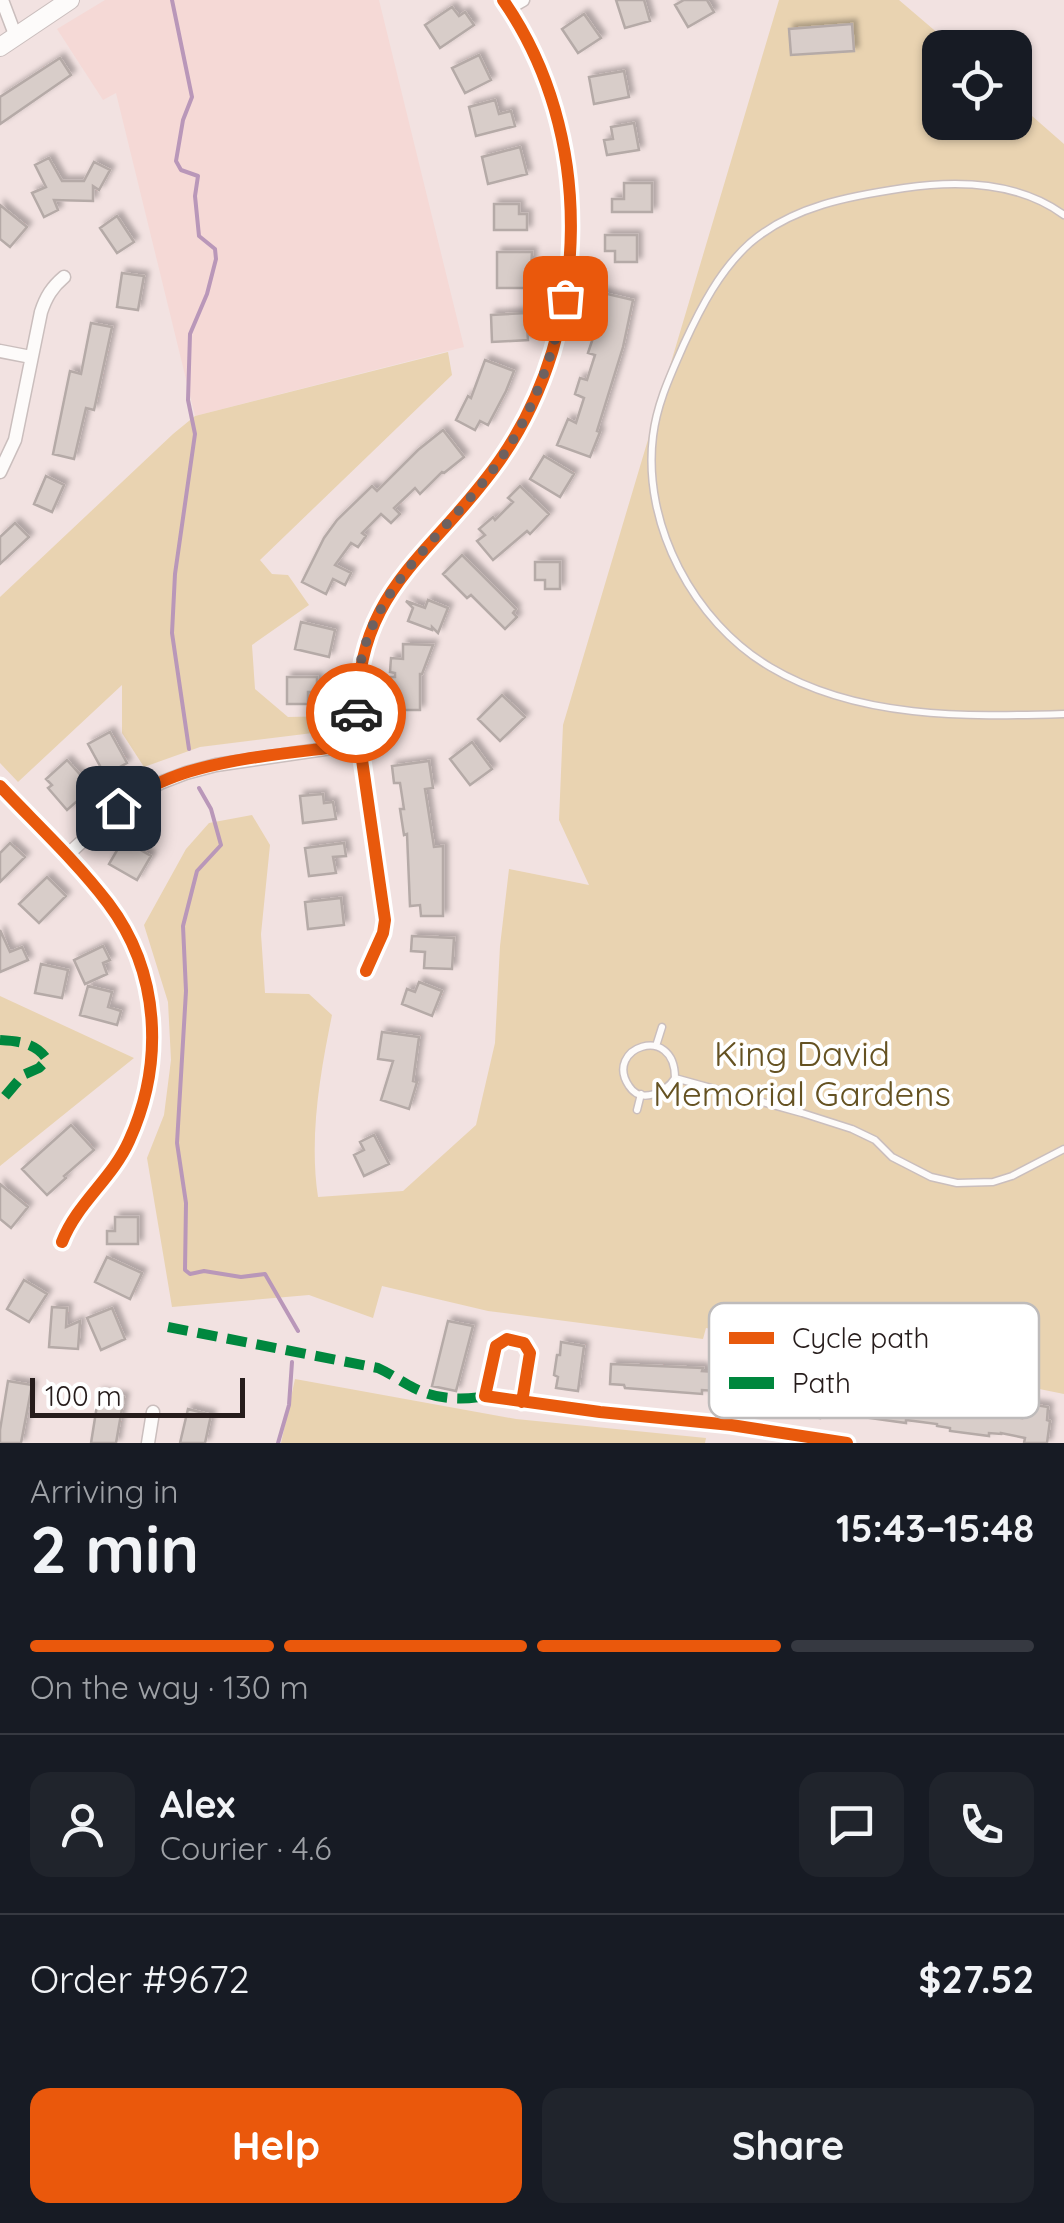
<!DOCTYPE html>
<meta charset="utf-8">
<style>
:root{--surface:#171b24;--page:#20242c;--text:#f1f3f6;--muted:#9ea1a6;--line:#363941;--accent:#ea580c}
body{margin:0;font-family:Quicksand,sans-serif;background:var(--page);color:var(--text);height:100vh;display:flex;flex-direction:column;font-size:38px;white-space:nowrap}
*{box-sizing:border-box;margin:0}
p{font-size:32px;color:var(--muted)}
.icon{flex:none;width:55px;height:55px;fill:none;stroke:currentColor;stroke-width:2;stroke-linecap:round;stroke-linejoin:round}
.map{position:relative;height:1443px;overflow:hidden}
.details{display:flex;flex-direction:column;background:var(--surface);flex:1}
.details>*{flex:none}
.tools{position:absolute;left:922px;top:30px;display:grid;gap:20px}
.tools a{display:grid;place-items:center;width:110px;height:110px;border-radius:20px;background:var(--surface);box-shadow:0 2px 8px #0004;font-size:50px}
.scale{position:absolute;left:30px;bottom:25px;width:215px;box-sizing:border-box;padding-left:10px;border:5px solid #261c1b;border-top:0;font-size:28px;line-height:35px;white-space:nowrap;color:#261c1b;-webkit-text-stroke:8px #fff;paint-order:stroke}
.pin{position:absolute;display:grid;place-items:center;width:85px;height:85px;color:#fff;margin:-42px;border-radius:20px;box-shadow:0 5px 15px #0006}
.courier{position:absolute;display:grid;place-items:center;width:100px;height:100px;margin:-50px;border:8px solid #ea580c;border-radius:50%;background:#fff;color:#222;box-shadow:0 2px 12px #0007}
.headline em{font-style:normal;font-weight:700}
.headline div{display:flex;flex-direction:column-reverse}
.headline{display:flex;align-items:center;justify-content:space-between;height:170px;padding:0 30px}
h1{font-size:65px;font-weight:700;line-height:75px}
.bar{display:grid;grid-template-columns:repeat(4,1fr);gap:15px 10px;align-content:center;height:120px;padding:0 30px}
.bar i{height:12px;border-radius:8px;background:var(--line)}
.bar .active{background:var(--accent)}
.bar p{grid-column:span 4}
.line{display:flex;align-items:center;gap:25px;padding:0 30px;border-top:2px solid var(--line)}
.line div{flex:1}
.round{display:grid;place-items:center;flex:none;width:105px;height:105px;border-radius:20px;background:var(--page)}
.primary-button{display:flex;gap:20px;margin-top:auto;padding:20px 30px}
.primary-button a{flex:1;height:115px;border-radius:20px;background:var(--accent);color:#fff;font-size:40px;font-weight:700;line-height:115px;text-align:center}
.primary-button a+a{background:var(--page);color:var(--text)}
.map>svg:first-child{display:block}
</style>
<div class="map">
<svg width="1064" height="1443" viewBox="0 0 1064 1443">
<defs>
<filter id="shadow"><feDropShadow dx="4.5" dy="-4.5" stdDeviation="2.5" flood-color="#0004"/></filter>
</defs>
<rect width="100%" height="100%" fill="#f2e2e1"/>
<path fill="#f5d9d6" d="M105,0H379L464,347L195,416L116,93L103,100L57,29Z"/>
<path fill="#e9d3b1" d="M779,0H899L954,47L940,48V122H1015V101L1064,144V1394L946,1370L706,1328L703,1339L488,1311L382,1286L373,1318L309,1295L172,1307L147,1158L164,1115L171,1060L168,1002L144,925L186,849L209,823L252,815L270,845L261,934L265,993L309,994L332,1015C320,1074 309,1137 318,1197L403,1191L476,1125L495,1043L500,946L509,869L589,885L559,820L563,725Z
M448,352L452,375L260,560L272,574L288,575L309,605L252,645L255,689L288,717L335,716L330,726L321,732L200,747L144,767L122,733V685L18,782L0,763V597L173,434L195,416Z
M0,996L134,1058L0,1166Z
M295,1379L516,1419L706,1438L705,1443H281Z"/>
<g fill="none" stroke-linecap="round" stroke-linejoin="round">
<path stroke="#b997b9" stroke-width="4" d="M172,0L192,97L183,120L176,161L181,170L198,176L195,196L199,236L215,249L216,259L207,294L190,334L188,400L195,434L175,574L172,633L189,749
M199,788L211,809L221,845L197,871L183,926L186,991L177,1143L186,1203L185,1270L190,1274L204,1271L241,1277L265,1274L298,1331
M278,1443L289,1405L292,1362"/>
</g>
<path fill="#d8cdc9" stroke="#b5aaa7" stroke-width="2.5" filter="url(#shadow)" d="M616,0H644L650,21L625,28Z
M684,0H707L714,12L688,27L675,5Z
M452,7L459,16L465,12L474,25L440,48L425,25Z
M584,14L601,38L578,53L562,29Z
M852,24L854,51L791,55L789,29Z
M479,55L491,80L465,93L452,68Z
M60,58L71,75L0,124V97Z
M624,71L629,97L594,104L589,77Z
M495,100L499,114L511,111L515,126L476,136L469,107Z
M634,123L639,150L607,155L604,140L613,139L611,127Z
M520,147L527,174L488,184L482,157Z
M49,158L62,181H84L94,162L110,170L99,190L93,186V201L54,200L58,210L44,217L32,193L46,187L35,165Z
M624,183H652V212H612V199H624Z
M494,204H519V214H527V230H494Z
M0,205L27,227L10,247L0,239Z
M117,216L134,242L117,253L100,228Z
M605,235H637V262H615V251H605Z
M497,252H532L530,288H497Z
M122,273L144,276L138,310L117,307Z
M599,292L633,300L623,347L597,431L600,432L590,457L557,445L568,419L576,423L584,398L575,394L580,378L587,380L595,355L588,353L599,320L593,319Z
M526,313L528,340L492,342L491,315Z
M91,323L112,327L94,410L86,408L74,459L53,454L70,371L81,374Z
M485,360L514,371L506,391L488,425L480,421L475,430L456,420L468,396L471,398Z
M443,430L464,457L444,473L442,472L420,494L415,488L394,508L400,514L391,523L381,514L362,533L366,536L358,547L351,543L335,565L351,573L345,585L333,579L326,594L302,582L324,538L337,520L372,486L377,491L418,450Z
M544,456L574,474L560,497L530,479Z
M46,476L64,485L52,512L34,504Z
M520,486L549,514L530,534L527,531L493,560L477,541L485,535L479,529L493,517L495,520L513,502L508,498Z
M15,523L29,537L0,564V537Z
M462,555L516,609L513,613L517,617L505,629L471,595L467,598L443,574Z
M535,562H560V589H545V580H535Z
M428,600L448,608L438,633L432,627V630L408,621L413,608L406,601L425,608Z
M301,622L335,630L329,657L295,649Z
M403,644L433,645L422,674H420V710H388L390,677H395V673L390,672L391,658L403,659Z
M287,677H317V692H308V704H287Z
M502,695L525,717L500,741L478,719Z
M110,732L127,763L105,775L88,744Z
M472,742L492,769L470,785L450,759Z
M67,760L92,788L67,810L48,788L52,785L46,779Z
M429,761L433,788L425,789L434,847L443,846V916H421L420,905L410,906L407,834L404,835L400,809H404L400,783H394L392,766Z
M323,794L324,803L333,802L336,819L303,823L300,796Z
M123,840L151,856L137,880L109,864Z
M10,843L25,857L0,882V853Z
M344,843L346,856L333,857L336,873L309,876L305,848Z
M47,877L66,896L39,923L19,904Z
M341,898L344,925L308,929L305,902Z
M0,930L10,952L22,947L28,960L0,972Z
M412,936L454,938L452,969L424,968L425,952L411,951Z
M103,946L110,960L103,963L107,974L85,984L74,960Z
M41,964L68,970L62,998L35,993Z
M419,982L442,991L432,1016L402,1004L407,989L415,992Z
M88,986L112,992L108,1007L121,1011L117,1025L80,1015Z
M382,1032L419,1037L413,1081L417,1082L409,1109L381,1100L393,1061L378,1059Z
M71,1125L94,1150L64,1176L66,1178L47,1195L22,1169Z
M374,1135L389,1164L364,1176L354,1155L364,1150L360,1142Z
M0,1184L28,1207L11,1228L0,1219Z
M115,1217H138V1244H107V1231H115Z
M107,1257L142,1273L130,1299L95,1282Z
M24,1280L47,1294L29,1322L7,1309Z
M52,1307L67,1308L66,1327L80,1321L78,1349L49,1347Z
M112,1308L125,1339L101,1350L87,1318Z
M448,1321L473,1326L456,1391L432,1386Z
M561,1342L584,1346L578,1391L556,1388L558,1377L554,1375L557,1355H560Z
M611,1364L703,1368L702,1371L717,1372L716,1391L702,1390V1394L625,1388L624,1385L610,1384Z
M805,1371L824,1373L822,1383L845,1392V1390L859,1393V1391L894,1395L940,1406L953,1407V1404L992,1410V1414L1022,1418V1415L1028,1416L1029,1404L1048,1407L1047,1420L1050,1421L1047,1443H1024L1025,1438L1001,1433V1434L989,1433V1436L950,1431V1428L937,1426V1424L906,1420V1423L855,1416V1413L844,1412V1407H821L820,1418L800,1415V1382L804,1383Z
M8,1381L32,1385L21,1443H0V1430Z
M99,1393L124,1397L116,1443H91Z
M188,1409L211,1415L205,1443H180Z"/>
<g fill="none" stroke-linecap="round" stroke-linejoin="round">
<g stroke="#cabebd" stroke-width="9">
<path id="service" d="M1064,215C1019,182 958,180 904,188C850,196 793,206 750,243C720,270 701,307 684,344C671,374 657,403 653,436C642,525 694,622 770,667C857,719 966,717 1064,714
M656,1046L662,1027
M675,1078C666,1092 641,1105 629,1086C603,1048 675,1022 675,1078L802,1113L852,1129L875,1140L892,1157L931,1177L957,1183L993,1182L1012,1176L1064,1149
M637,1110L641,1094"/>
</g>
<g stroke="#cabebd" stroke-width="15">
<path id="minor" d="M2,0L16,37
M509,8L523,0
M0,351L31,357
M0,472L15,440L41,312C46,297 52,287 64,277
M0,786C36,824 76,861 108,903C161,973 164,1064 129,1141C112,1179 77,1203 62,1242
M66,856L119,808L160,783L186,773L216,765L359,744
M366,971L383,933L385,920L357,725C353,588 432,558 500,460C592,328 596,133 503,0
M522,1402L530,1353L524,1343L507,1339L496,1346L485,1396L600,1412L731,1425L847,1443
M148,1443L153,1412"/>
</g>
<g stroke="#cabebd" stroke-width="20">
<path id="secondary" d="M0,47L70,0"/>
</g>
<use href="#service" stroke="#fdfbfa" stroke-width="6"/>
<use href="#minor" stroke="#fdfbfa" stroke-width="12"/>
<use href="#secondary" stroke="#fdfbfa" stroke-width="18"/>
<path stroke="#00873e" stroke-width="10" stroke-dasharray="20 10" stroke-linecap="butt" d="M0,1040C18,1041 37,1043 47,1060L39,1068L23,1075L0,1102
M168,1327L378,1368C391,1374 402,1382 414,1388C435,1399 462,1401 485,1396"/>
<g stroke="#fff" stroke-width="19">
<path id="cycleway" d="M0,786C36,824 76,861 108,903C161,973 164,1064 129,1141C112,1179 77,1203 62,1242
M366,971L383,933L385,920L357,725C353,588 432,558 500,460C592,328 596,133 503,0
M522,1402L530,1353L524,1343L507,1339L496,1346L485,1396L600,1412L731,1425L847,1443"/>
</g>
<use href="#cycleway" stroke="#e8590c" stroke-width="12"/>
</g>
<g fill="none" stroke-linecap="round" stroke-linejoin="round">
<path stroke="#6d6160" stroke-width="10" stroke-dasharray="0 18" d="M356,713C353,594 439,546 500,460C534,411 553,356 565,298"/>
<path stroke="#ea580c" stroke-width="12" d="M118,808C132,799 145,790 159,783C213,757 298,753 359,744L356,713"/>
</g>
<g text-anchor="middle" stroke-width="8" stroke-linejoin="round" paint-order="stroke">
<g font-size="35" fill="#655222" stroke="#fff">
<text x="802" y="1066">King David<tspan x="802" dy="40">Memorial Gardens</tspan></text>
</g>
</g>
<rect x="709" y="1303" width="330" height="115" rx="15" fill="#fff" stroke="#bebbbb" stroke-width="2.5"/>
<rect x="729" y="1332" width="45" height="12" fill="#e8590c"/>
<rect x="729" y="1377" width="45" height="12" fill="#00873e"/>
<g font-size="28" fill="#261c1b">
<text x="792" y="1348">Cycle path</text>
<text x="792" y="1393">Path</text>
</g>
</svg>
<div class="tools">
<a><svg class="icon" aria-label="locate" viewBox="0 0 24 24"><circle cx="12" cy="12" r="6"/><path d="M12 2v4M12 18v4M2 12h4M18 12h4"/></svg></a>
</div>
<div class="scale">100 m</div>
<div class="pin" style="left:565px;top:298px;background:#ea580c"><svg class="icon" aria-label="bag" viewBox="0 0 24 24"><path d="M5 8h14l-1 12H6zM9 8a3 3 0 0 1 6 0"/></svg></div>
<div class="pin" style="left:118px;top:808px;background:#1f2937"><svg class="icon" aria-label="home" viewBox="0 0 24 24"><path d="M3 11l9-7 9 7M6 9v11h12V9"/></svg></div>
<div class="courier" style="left:356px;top:713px"><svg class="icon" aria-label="car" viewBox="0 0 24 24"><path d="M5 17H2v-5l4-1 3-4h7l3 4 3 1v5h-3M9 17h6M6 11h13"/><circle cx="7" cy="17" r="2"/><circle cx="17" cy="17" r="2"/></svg></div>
</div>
<section class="details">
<div class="headline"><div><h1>2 min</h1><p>Arriving in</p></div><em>15:43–15:48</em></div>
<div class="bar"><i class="active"></i><i class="active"></i><i class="active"></i><i></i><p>On the way · 130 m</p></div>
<div class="line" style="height:180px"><a class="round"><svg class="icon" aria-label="person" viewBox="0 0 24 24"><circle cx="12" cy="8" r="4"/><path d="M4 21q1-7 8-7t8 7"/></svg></a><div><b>Alex</b><p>Courier · 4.6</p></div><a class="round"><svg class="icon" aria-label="chat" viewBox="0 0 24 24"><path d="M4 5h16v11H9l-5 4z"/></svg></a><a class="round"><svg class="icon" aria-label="phone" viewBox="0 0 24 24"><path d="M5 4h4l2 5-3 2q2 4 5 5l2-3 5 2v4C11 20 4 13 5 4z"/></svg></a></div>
<div class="line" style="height:130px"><div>Order #9672</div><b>$27.52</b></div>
<div class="primary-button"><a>Help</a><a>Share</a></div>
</section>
